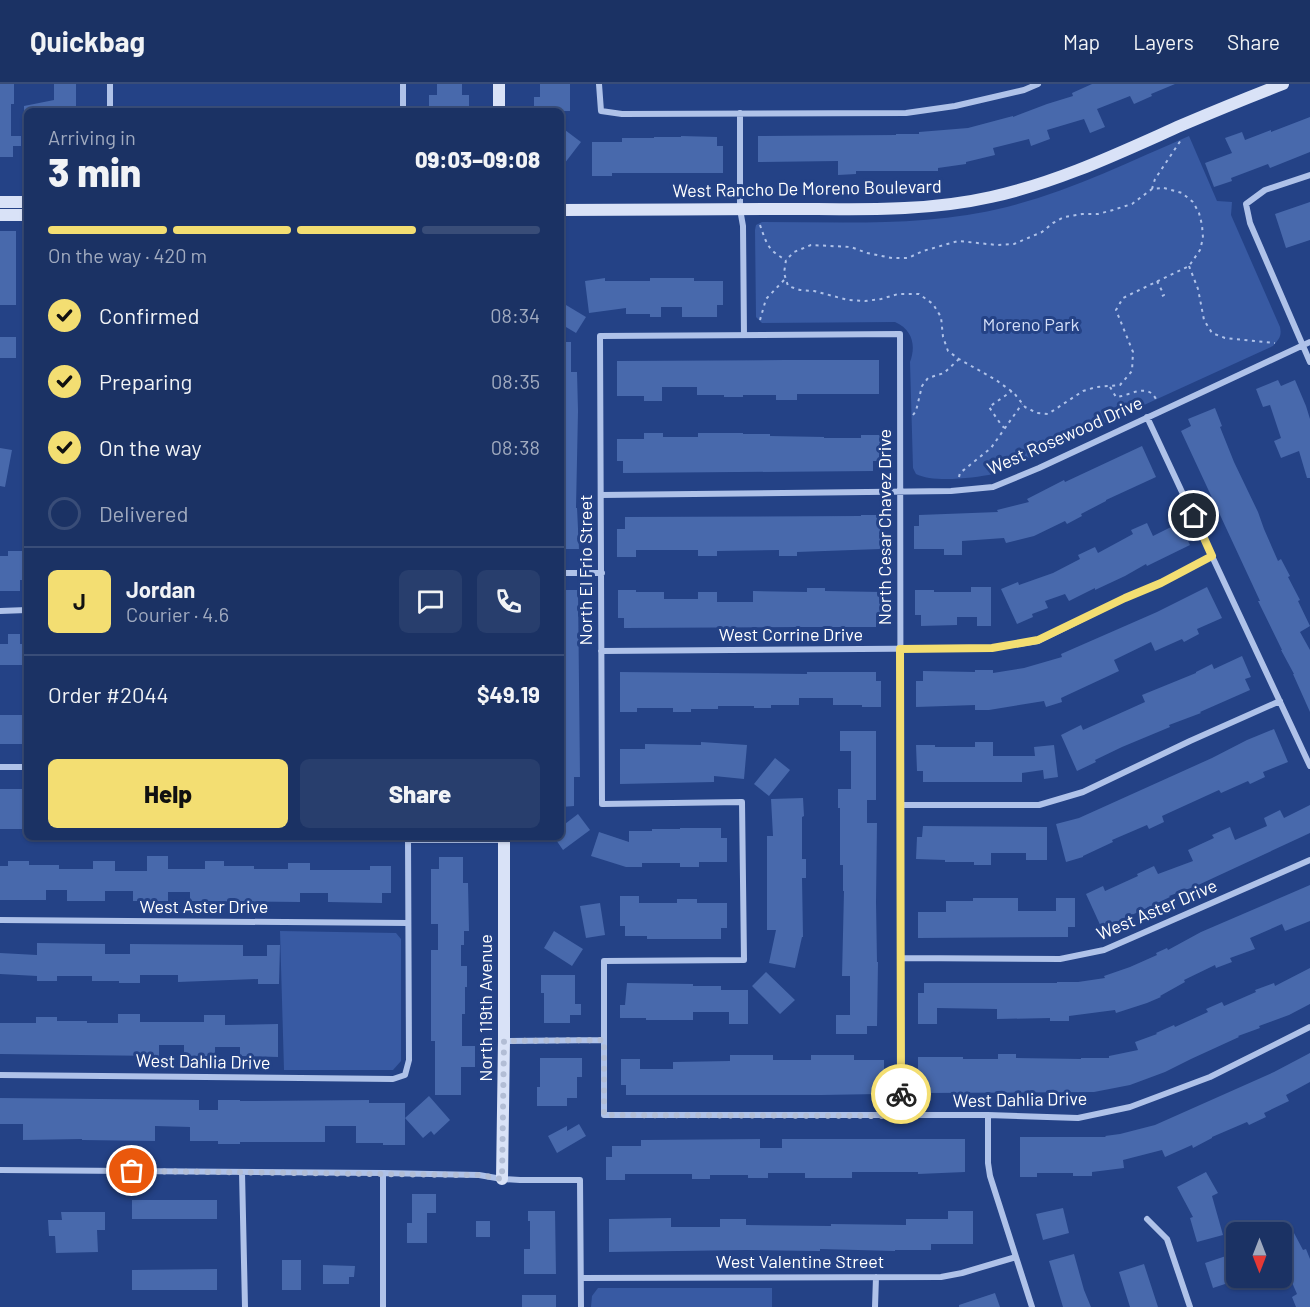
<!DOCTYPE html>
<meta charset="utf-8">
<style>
:root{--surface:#1b3264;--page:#283e6d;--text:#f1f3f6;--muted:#a0aabf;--line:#394d78;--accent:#f3de72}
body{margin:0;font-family:Barlow,sans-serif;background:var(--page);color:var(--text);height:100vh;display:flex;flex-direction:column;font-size:22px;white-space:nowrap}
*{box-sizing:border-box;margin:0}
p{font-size:20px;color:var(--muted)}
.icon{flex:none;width:33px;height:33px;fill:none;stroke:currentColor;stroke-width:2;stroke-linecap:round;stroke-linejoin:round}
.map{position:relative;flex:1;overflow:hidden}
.panel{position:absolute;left:24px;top:24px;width:540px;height:732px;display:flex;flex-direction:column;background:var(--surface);border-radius:9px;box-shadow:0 2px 4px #0004,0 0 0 2px var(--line)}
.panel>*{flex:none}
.needle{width:39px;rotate:180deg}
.fabs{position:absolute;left:1226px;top:1138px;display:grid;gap:12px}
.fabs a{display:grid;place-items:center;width:66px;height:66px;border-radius:9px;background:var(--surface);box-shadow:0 2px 4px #0004,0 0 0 2px var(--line);font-size:30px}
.pin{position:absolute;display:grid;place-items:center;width:51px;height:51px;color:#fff;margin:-26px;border:3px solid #fff;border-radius:50%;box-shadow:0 2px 6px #0007}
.courier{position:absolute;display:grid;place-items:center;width:60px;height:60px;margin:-30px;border:4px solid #f3de72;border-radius:50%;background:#fff;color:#222;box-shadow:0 2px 8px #0007}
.summary em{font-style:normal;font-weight:800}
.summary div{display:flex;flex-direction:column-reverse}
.summary{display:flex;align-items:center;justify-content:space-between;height:102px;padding:0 24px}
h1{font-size:39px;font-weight:800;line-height:45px}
.bar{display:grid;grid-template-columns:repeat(4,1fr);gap:9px 6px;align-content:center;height:72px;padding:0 24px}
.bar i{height:8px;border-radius:4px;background:var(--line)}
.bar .on{background:var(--accent)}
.bar p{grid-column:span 4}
.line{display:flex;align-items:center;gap:15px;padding:0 24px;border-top:2px solid var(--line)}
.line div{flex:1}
.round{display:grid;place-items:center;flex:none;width:63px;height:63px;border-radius:9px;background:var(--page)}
ol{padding:0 24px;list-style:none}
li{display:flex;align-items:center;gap:18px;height:66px}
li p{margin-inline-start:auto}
li .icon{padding:6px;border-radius:50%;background:var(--accent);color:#111;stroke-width:4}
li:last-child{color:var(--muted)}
li i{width:33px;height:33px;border:3px solid var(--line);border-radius:50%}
.primary-button{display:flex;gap:12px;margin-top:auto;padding:12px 24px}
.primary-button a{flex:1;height:69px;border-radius:9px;background:var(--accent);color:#111;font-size:24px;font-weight:800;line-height:69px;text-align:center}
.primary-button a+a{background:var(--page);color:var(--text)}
header{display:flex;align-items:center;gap:36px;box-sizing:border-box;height:84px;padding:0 30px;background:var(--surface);border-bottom:2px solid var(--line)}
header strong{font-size:28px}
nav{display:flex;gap:33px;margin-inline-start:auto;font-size:21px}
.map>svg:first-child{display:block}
</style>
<header>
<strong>Quickbag</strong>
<nav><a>Map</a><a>Layers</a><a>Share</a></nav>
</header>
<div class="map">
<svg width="1310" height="1223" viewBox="0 0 1310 1223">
<rect width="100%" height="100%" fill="#244286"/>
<path fill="#385aa3" d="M1189,52L1217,117L1232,118L1231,131L1280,243C1282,252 1279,255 1273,262L993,390C974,394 933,399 916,390L913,384L910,278C916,262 913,246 895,238L762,239L756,233L755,146L756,141L762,138C844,138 928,143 1007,123C1070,107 1129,78 1189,52Z
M280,847L396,849L401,855V977L393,986H284Z
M598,1204H772V1223H591L592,1212Z"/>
<path fill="#4869ac" d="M0,0H14V20H11V52H21V62H13V73H0Z
M54,0H76V27H24V22L54,16Z
M437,0H462V11H469V27H429V11H437Z
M540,0H570V27H534V13H540Z
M1092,0H1175L1151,10L1152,12L1134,20L1130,12L1097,25L1105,43L1090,49L1084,35L1047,46L1050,55L1031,62L1029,55L993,64L995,71L966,78V80L938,84V87H856V90L838,91V77L758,78V52L896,51V50H919V48L968,44L1013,32V33L1047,20L1073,12L1072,9Z
M1310,33V68L1270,84L1268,80L1231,94L1232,97L1214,103L1205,79L1232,69L1225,54L1242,48L1245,56L1271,46V48Z
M561,43L581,58L561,84Z
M681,52L717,53V62H723V89H612V92H592V58H622V54H654V53H681Z
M1310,118V156L1286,164L1275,130Z
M0,147H16V221H0Z
M605,194V197H650V194H694V197H723V221H717V233H682V223H661V233H650V230H626V224L589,229L585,197Z
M561,218L586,233L576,249L561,240Z
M0,253H16V274H0Z
M561,258H571V288H577L578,327L576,424H577L579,465H561Z
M785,276H879V310H797V316H776V311H743V313H724V311H697V303H662V317H644V312H617V277Z
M1278,296L1281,302L1295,296L1306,322L1310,335V394H1307L1299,367L1281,374L1274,357L1281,354L1270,321L1263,323L1256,305Z
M1215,324L1222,342L1220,343L1234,378L1258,428L1264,445L1278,477L1281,475L1290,492L1288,493L1300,516L1298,517L1310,542L1300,548L1310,566V628L1293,590H1294L1281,566H1282L1258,517H1260L1181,347L1191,342L1188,335Z
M644,349H663V353H698V349H743V350H770V352L824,353V354H861V351H880V377H873V387L623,389V377H617V355H644Z
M1142,362L1156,393L1106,416V417L1081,430L1082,432L1067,440L1065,437L1034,452L1006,459L1004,454L962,457V471H944V465H914V442H919V431L998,428L997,426L1029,418L1027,415L1064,396L1065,398Z
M0,364L12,366L5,403L0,402Z
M861,431H880V465L797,468V472H779V466L717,467V472H698V466H636V473H617V445H625V433L861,432Z
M1147,439L1153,452L1179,439L1190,461L1147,482L1146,480L1125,492L1095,506V504L1069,517L1065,510L1045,517L1048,524L1032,530L1033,533L1017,540L1001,505L1018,498L1019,501L1053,489L1080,475L1078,471L1095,463L1098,469L1133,450L1131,446Z
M8,467H27V496H20V507H0V472H8Z
M971,503H991V542H977V533H957V541L921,542V531H915V506H934V508H971Z
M1207,503L1222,534L1197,545L1199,550L1184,558L1182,555L1155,567L1151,558L1114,576L1119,587L1061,614L1062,618L1046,623L1044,617L989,626H975V621L916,623V597H923V587L975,588V586H993V589L1024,584L1062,573L1061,570L1157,528Z
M807,504H825V507L881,508V532H876V543H798L624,544V534H618V506H636V508H664V515H698V508H717V518H753V507L807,508Z
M561,506H578L580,693H574V722L561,723Z
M8,550H20V560H27V581H0V560H8Z
M1242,572L1251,593L1245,595L1250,606L1200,628L1201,629L1169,641L1170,643L1122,663L1095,676L1096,678L1077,687L1061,651L1081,641L1083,646L1145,618L1142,611L1196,589V588L1212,580L1214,585Z
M620,588L807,590V588H876V597H881V623H862V621H833V614H799V621H771V624H754V622H718V625H691V628H673V624H637V628H620Z
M0,631H27V660H0Z
M1274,645L1288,678L1263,688L1265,693L1250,700L1248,697L1221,709L1219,706L1162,732L1164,738L1149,745L1147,741L1112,756L1113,758L1083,772V773L1066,778L1056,740L1079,734L1212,674L1247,656Z
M840,647H876V716H867V739H877L876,818L877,878H878L877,942H867V950H836V931H850V892H842L844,807H843V781H840V724H838V705H851V667H840Z
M701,658L747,661L744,695L714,692V698L620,700V665H645V660L701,661Z
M975,658H993V672H1035L1034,663L1054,661L1058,693L1044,695L1043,686L1022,689V698H923V687H917L916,661H935V663H975Z
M775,674L790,686L769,712L754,700Z
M0,705H27V745H0Z
M803,714L804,732L802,733V775H806V794H802L803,853H802L795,884L769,879L776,846H767V752H773L771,715Z
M1310,721V749L1196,802L1169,812L1170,813L1102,845L1086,810L1103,802L1105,807L1138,792L1137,790L1154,782L1158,790L1193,777L1188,766L1214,754L1212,751L1230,743L1235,756L1267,742L1264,734L1280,726L1284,734Z
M578,730L590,746L563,766L554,753H561V743Z
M923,742L1047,743V776H1026V769H991V781H974V778H945V776L916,775L917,753H922Z
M680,744H721V754H727V778H699V783H680V779H642V783H626L591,772L599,748L629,758V747H652V745H680Z
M147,772H168V785H205V777H224V782H254V785H288V779H310V786H370V782H391V809H382V819L328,818V809H300V818L190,817V808H168V817H133V807H105V817H67V806H46V816H0V782H8V777H29V781H59V785H93V777H115V787H147Z
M439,773H463V799H468L469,847H464V861H461V882H467V903H465V930H462V962H475V983H461V1011H435V957H431V866H438V840H431V785H439Z
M1310,801V837L1285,847L1282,840L1250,854L1255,865L1230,874L1232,878L1216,884L1215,881L1184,896L1185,898L1160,912L1161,913L1147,919L1116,929L1115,926L1069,932V937H1050V934L997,935V925L937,924V940H918V909H924V899H1057V898H1078L1105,894L1104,892L1130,883L1157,871L1156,869L1167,864L1168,866L1201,848Z
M620,812H639V819H677V815H697V819H727V844H721V855H647V852H625V842H620Z
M973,814H1018V827H1056V814H1075V843H1068V853L918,854V828H946V817H973Z
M600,819L605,851L586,854L580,822Z
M554,847L583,865L572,882L544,864Z
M37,859L105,860V870H130V860L243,861V872H267V861H280L279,900H258V895L178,898V891H140V899H119V897H92V892H57V897H37V892L0,890V869L37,871Z
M1310,884V920L1289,931L1259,942L1260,944L1238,952L1239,953L1191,975L1165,988L1130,1001L1094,1008L923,1009V998H918V973H963V975H998V970H1016V974L1081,975V974H1109V972L1138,966L1135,958L1157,950L1156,949L1174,941L1175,943L1208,928L1206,925L1222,918L1224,922L1256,908L1255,906L1274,899L1275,902Z
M766,888L795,916L780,930L752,902Z
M541,891H575V920H581V931H570V939H544V909H541Z
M627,899L693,900V902H721V906H748V940H729V928H693V936H646V934H620V921H625Z
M118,930H140V938H204V931H225V941L278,940V973L240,972V963H215V972H184V961H159V972L0,970V939H36V933H57V937H87V939H118Z
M1310,969V998L1286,1011L1289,1017L1264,1029L1266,1033L1249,1041L1247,1038L1212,1053V1054L1193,1064L1192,1061L1165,1073L1162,1066L1123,1076L1124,1084L1092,1088V1092H1073V1089H1037V1093H1020V1053H1106L1105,1052L1120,1050L1155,1041L1274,988Z
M730,971H773V976H811V971H854V976H884V1000H878V1010L822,1011H626V1001H621V975H640V985H673V978L730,977Z
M540,974H582V993H577V1014H567V1022H537V1003H540Z
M429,1012L450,1036L434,1051L431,1047L423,1054L405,1034V1061H383V1059H356V1042H325V1058H240V1060H218V1057H190V1043L155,1042V1057L82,1056V1055L23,1056V1040H0V1014L199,1016V1026H218V1016H240V1017L369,1016V1019H405V1034Z
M579,1040L586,1052L557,1069L548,1052L567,1042V1047Z
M760,1055V1064H782V1055H965V1088L918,1090V1088H852V1094H805V1089H768V1094H748V1091H710V1095H692V1090H625V1096H606V1073H612V1062H641V1056Z
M1206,1088L1218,1109L1212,1112L1223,1151L1197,1158L1190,1134L1193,1133L1177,1103Z
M412,1110H436V1129H427V1159H407V1139H412Z
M132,1116H217V1135H132Z
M1063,1124L1069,1149L1043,1156L1036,1130Z
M528,1127H555L556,1190H524V1165H530V1137H528Z
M948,1127H973V1160H931V1166H895V1167L820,1165V1167L746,1166L609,1168V1135L671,1134V1143H720V1135H746V1141L831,1142V1140L906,1141V1135H948Z
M61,1128H105V1146H97L98,1168L56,1169L55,1152H49L48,1136H62Z
M476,1137H490V1153H476Z
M1294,1149L1303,1166L1306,1165L1310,1175V1223H1296L1292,1213L1297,1210L1281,1173V1155Z
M1074,1170L1084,1206L1091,1223H1063L1049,1177Z
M1229,1171L1237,1196L1213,1204L1205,1179Z
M282,1176H301V1206H282Z
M1144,1180L1158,1223H1130L1119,1188Z
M323,1181L355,1182L354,1193H349V1200H323Z
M217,1185V1206H132V1186Z
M995,1209L1000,1223H959V1221Z
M522,1211H556V1223H522Z"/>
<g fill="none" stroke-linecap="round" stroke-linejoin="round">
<path stroke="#afc2e9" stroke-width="2" stroke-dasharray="3 4.5" stroke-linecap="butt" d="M1164,104L1182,109L1193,118L1199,129L1202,141L1203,154L1200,166L1189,182L1123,214L1116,226L1133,268L1132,287L1120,301L1096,303L1083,307L1048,330L1037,329L1025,323L1014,309L996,296L959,275L948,267L943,253L941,233L933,220L919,210H898L881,215L865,217L848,216L814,207L800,206L788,202L784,189L786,176L794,168L811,161L851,163L867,169L892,174H908L923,167L958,157L997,161L1014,160L1042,148L1053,139L1064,133L1082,130H1098L1113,126L1132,120L1152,105Z
M1152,105L1155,95L1181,56
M760,141C767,161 768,166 786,176
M1189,182L1198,205L1204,236L1212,249L1225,254L1275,259
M1157,197L1164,211L1159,214
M760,236L766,215L786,194
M1110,303L1116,313C1130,312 1147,298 1156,315
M913,331L916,327L922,302L928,294L944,289L959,275
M1005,344L1002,342L989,323L1012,307
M959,393L960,389L991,364L1022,320"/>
<path stroke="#afc2e9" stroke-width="6" d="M110,0V27
M403,0V27
M599,0L601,27L622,30L906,29L955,22L1024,6L1038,0
M740,29V125L743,142L744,251
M1310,91L1265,106L1246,120L1250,139L1310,278
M1147,333L1310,682
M601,411L951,407L993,403L1039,384L1310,258
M561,489H602
M0,527L27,526
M601,567L992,564L1038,557L1125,514L1161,499L1212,472
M0,683H27
M900,721H1039L1083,708L1190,657L1280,617
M408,756H504
M0,836L408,839
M901,874L1060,875L1104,866L1310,776
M504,957L604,956
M0,991L393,995L405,991L409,976L408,753
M988,1031V1079L990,1092L1032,1223
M901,1032L900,250L600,252L602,720L742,718L744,876L604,877V1031H988L1078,1034L1130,1023L1210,993L1310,943
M0,1086L383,1089L479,1091L502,1095L520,1096H580L581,1223
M242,1088L245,1223
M383,1089V1223
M1147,1135L1167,1155L1190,1223
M581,1194L941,1193L962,1189L1016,1173
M875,1223L876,1193"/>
<path stroke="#d9e2f7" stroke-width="12" d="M499,0V27
M0,118H27
M561,126C637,126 712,125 788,125C856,125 925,128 991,113C1059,98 1119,69 1182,41C1215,27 1249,13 1283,0
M0,131H27
M502,1095L504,957V753"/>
</g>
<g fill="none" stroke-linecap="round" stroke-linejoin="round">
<path stroke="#b2bdd5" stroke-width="6" stroke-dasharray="0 10.8" d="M132,1087L460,1091H479L502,1095L504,957L604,956V1031L901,1032V1010"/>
<path stroke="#f3de72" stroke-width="8" d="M901,1010L900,565L992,564L1038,556L1125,514L1161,499L1212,472L1194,432"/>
</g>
<g text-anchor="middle" stroke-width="6" stroke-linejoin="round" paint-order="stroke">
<g font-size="18" fill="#fff" stroke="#244286">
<text transform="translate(807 105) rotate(-1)" y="6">West Rancho De Moreno Boulevard</text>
<text transform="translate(1065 352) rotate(-24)" y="6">West Rosewood Drive</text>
<text transform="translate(885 443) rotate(-90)" y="6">North Cesar Chavez Drive</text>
<text transform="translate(586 486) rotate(-90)" y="6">North El Frio Street</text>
<text x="791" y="557">West Corrine Drive</text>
<text x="204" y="829">West Aster Drive</text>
<text transform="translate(1157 826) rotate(-23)" y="6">West Aster Drive</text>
<text transform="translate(486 924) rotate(-90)" y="6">North 119th Avenue</text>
<text transform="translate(203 978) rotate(1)" y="6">West Dahlia Drive</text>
<text transform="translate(1020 1016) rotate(-1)" y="6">West Dahlia Drive</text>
<text x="800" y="1184">West Valentine Street</text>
</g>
<g font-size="18" fill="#d3def7" stroke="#244286">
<text x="1031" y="247">Moreno Park</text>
</g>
</g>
</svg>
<div class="fabs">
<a><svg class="needle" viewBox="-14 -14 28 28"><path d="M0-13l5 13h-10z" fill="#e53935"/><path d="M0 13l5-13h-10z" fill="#a0aabf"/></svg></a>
</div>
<div class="pin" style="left:132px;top:1087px;background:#ea580c"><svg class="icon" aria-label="bag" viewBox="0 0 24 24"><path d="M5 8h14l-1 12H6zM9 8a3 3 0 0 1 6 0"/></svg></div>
<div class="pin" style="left:1194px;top:432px;background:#1f2937"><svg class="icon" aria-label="home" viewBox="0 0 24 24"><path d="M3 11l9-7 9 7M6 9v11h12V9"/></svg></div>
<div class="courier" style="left:901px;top:1010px"><svg class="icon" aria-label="bike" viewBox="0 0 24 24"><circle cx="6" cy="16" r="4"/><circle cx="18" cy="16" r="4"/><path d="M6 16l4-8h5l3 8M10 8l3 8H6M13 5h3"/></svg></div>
<section class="panel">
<div class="summary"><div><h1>3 min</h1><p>Arriving in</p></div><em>09:03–09:08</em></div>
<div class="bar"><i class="on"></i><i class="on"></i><i class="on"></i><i></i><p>On the way · 420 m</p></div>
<ol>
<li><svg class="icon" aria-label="check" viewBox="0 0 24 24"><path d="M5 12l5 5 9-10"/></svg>Confirmed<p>08:34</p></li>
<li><svg class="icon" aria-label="check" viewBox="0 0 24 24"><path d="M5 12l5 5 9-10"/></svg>Preparing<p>08:35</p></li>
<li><svg class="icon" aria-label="check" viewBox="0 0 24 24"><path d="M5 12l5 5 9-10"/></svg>On the way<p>08:38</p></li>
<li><i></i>Delivered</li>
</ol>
<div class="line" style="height:108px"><b class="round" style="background:var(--accent);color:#111">J</b><div><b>Jordan</b><p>Courier · 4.6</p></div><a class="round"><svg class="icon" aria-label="chat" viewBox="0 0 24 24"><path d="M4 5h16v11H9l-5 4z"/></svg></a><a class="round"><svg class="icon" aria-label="phone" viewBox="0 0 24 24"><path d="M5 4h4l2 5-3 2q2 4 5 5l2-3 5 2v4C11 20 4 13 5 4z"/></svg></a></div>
<div class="line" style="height:78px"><div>Order #2044</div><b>$49.19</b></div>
<div class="primary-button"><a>Help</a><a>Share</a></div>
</section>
</div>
